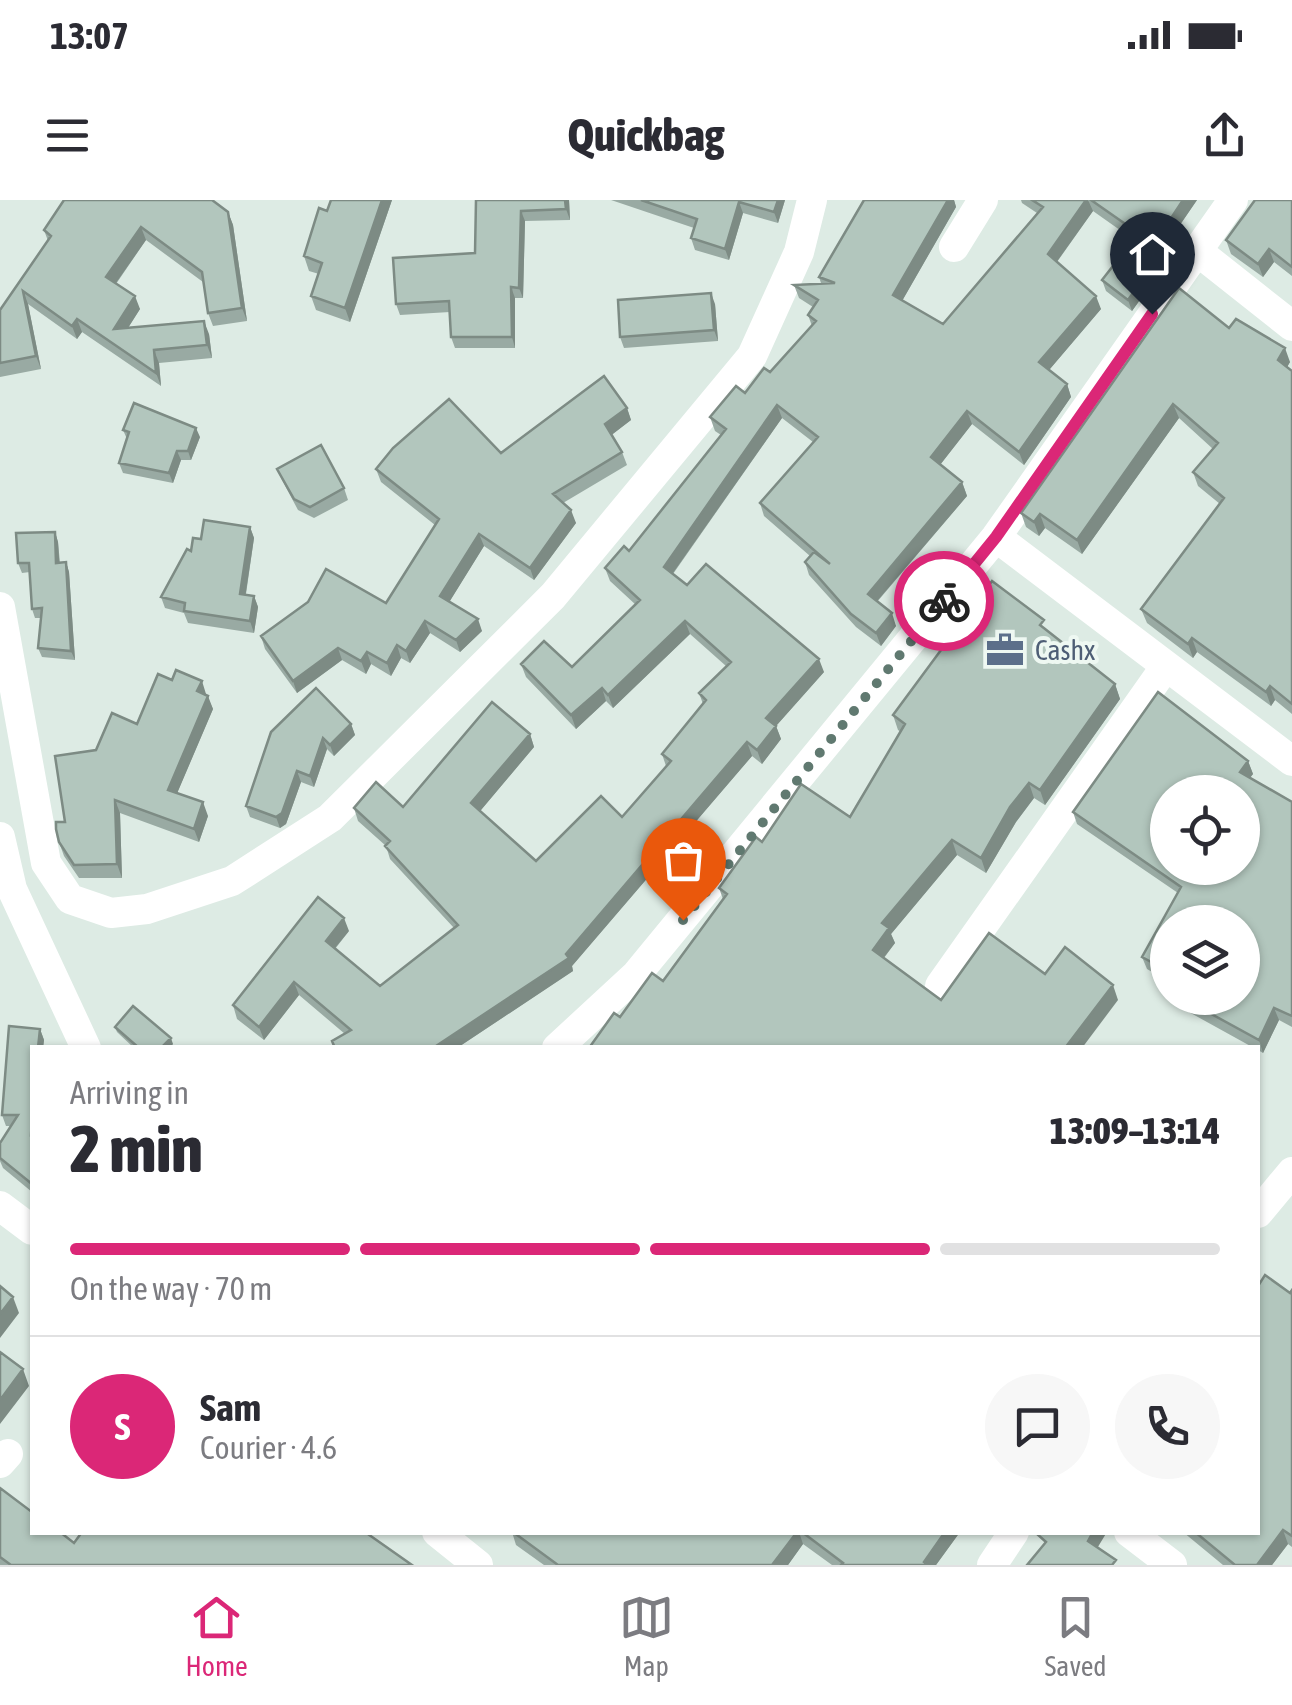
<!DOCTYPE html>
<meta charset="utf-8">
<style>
:root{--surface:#fff;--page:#f7f7f7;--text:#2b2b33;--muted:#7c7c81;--line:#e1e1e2;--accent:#db2777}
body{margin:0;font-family:"Asap Condensed",sans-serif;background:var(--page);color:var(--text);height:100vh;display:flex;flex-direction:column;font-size:38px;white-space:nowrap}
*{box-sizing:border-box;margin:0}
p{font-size:32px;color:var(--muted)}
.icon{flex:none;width:55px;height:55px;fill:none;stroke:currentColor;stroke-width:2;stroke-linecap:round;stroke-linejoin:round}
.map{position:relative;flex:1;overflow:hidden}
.side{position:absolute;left:30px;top:845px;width:1230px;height:490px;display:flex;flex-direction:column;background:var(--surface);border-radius:0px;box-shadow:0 2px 8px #0004}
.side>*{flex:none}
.tools{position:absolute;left:1150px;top:575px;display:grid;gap:20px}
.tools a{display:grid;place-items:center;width:110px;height:110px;border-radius:50%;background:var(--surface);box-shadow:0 2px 8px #0004;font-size:50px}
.pin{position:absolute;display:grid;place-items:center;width:85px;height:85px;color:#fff;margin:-102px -42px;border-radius:50% 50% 50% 0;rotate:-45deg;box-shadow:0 0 10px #0007}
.pin .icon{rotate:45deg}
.courier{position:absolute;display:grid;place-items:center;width:100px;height:100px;margin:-50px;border:8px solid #db2777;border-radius:50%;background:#fff;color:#222;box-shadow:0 2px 12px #0007}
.summary em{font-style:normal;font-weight:800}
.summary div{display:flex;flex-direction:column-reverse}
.summary{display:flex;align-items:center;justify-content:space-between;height:170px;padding:0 40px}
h1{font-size:65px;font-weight:800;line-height:75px}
.bar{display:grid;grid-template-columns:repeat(4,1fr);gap:15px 10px;align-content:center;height:120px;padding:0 40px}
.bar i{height:12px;border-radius:8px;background:var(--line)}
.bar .current{background:var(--accent)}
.bar p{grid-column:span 4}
.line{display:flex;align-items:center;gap:25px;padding:0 40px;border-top:2px solid var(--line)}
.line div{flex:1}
.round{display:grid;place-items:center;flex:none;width:105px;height:105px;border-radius:52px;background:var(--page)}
.status{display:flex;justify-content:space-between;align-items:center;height:70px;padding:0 50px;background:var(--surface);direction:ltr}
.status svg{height:28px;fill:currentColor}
header{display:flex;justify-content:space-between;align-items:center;height:130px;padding:0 40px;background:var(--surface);font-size:45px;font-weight:800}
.menu{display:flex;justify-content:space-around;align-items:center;height:140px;border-top:2px solid var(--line);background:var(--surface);font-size:28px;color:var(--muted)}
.menu a{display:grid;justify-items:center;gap:5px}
.menu .current{color:var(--accent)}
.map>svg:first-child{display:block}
</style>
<div class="status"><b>13:07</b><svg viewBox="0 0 49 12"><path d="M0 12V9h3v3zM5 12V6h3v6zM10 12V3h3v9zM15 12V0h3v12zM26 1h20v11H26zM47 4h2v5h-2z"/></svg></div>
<header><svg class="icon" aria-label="menu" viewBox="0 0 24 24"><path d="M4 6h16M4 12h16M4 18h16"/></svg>Quickbag<svg class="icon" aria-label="share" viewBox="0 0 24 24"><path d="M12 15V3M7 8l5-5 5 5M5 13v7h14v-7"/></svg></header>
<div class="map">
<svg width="1292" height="1365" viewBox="0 0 1292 1365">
<rect width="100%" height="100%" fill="#ddebe4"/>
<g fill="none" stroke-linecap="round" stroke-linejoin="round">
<path stroke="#fff" stroke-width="30" d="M954,47L983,0
M1196,50L1292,126
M996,337L1292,561
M0,407L46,663L70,699L111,713L147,709L232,681L330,618L553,396L752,156L799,52L812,0
M0,637L12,689L86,848
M940,786L1166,466
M557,848L636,775L996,337L1233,0
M0,1006L32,1030
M1258,1013L1292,972
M0,1263L8,1254
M437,1332L478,1365
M1129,1332L1172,1365
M992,1365L1014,1332"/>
</g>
<path fill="#99aaa3" d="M331,0H392L350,122L316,110L311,96L319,74L309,71L304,56L327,11Z
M476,0H569L570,20L525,21L523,98H515V148H455L451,137L450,112L400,115L396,104L475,53Z
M611,0H785L778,23L743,13L729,60L695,50L691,38L694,28Z
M864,0H954L956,7L902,101L943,124L1037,13L1022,3L1021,0H1197L1158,57L1139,44L1162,69L1132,111L1106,91L1102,80L1134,40L1093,11L1057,62L1101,109L1049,170L1067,184L1071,197L1024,265L972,224L940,265L962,282L967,296L877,402L896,426L881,446L856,427L809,375L805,362L810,356L764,316L760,303L813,242L782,218L673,374L687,385L824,472L776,526L781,539L762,564L752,556L572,766L573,771L457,848H334L332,841L345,834L299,795L264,840L237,819L233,805L349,731L335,749L380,786L454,728L390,659L386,646L358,621L354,608L403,607L530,534L534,547L480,611L536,661L622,617L666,566L662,554L703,504L699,493L726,466L690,434L613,508L606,501L576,529L526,477L521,464L572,467L636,405L610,381L605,368L629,351L721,235L715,231L710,217L745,193L770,172L812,126L808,115L813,107L799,98L794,85L821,83L819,77Z
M1292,0V76L1274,62L1263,77L1231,54L1226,40Z
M228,12L233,25L247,121L213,126L208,113L203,82L146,40L116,84L140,109L128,128L209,134L212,158L159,163L161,186L82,132L77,139L28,104L41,169L0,177V110L48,41L44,30Z
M715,104L718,141L624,148L620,137Z
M1229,128L1290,162L1287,167L1292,171V514L1275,500L1271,506L1197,452L1193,458L1147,423L1141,409L1220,304L1198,286L1193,272L1213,249L1179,218L1082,354L1045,328L1039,336L1026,327L1021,313Z
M627,208L631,220L611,235L622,252L627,265L563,303L576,323L534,380L484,346L449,402L482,431L460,452L430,433L410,463L401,458L391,476L371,464L366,474L342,460L297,493L265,449L261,436L386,403L435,325L381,282L376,269L501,253Z
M123,230L200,237L191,260H181L173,283L123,273L119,263L127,239Z
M277,269L344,288L348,300L314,318L298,310L282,280Z
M250,327L254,338L246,394L254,396L258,407L254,433L188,423L184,413L165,408L161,397L191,351L201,339Z
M55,332L58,342L60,363L66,362L69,372L75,460L42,457L38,448L41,418H35L32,409L30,372L22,373L18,363Z
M1048,431L1115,484L1120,499L1045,605L1034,598L1016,622L986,673L957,655L891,734L895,743L884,758L941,800L1045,774L1118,800L620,817L663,781L723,699L719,688L762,642L850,617L901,532L898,530L893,515Z
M206,494L213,509L177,593L208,616L199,642L120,613L122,678H79L64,656L59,642L65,622L96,550L137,524Z
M351,524L355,535L334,556L327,549L314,587L301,582L286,624L280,628L250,617L246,606L271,532Z
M1248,561L1253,574L1250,578L1292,602V827L1279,820L1263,853L1258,850V848H1254L1178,806L1176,798H1242L1168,722V781L1147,769L1142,757L1178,693L1077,624L1073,612Z
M9,826L40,829L44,840L43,848H32V992L3,968L0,961V943L11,926H6L2,915Z
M115,827L173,844L169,848H134L117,832Z
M1292,1090V1347L1288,1344L1272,1365H1223L1183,1332H1258L1290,1093Z
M0,1288L74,1343L412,1365H0Z
M512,1332H960L936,1365H832L803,1344L788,1365H544L516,1345Z"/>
<path fill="#7d8b84" d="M382,0H392L350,122L345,108Z
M565,0H569L570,20L566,9Z
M778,0H785L778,23L774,12Z
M948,0H954L956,7L898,108L893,95Z
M1086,0H1088L1093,11L1053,67L1048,54Z
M1183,0H1197L1158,57L1154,44Z
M739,2L743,13L729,60L725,49Z
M521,11L525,21L523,98L519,88Z
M228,12L233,25L247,121L242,108Z
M141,27L146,40L111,90L106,77Z
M1269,49L1274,62L1263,77L1258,64Z
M1158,58L1162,69L1132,111L1128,100Z
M511,87L515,98V148L512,137Z
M23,91L28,104L41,169L36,156Z
M711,93L715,104L718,141L714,130Z
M135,96L140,109L119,142L114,129Z
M1096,96L1101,109L1044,176L1039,162Z
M77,119L82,132L77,139L72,126Z
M204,121L209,134L212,158L207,145Z
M1285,148L1290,162L1283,174L1278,160Z
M154,150L159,163L161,186L156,173Z
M1067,184L1071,197L1024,265L1019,252Z
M1173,204L1179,218L1082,354L1077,340Z
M777,205L782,218L668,380L664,367Z
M627,208L631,220L609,237L605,224Z
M967,211L972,224L936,270L931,257Z
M196,228L200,237L191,260L188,251Z
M177,251L181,260L173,283L169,273Z
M962,282L967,296L872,407L868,394Z
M571,310L576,323L534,380L530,368Z
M1040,314L1045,328L1039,336L1034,322Z
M250,327L254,338L244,405L240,394Z
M55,332L58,342L60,373L56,363Z
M479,334L484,346L445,409L440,396Z
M66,362L69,372L75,460L71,451Z
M254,396L258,407L254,433L250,421Z
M892,413L896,426L881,446L876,433Z
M478,419L482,431L460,452L456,440Z
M425,421L430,433L410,463L406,451Z
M685,421L690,434L613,508L608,495Z
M1192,438L1197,452L1193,458L1188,444Z
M397,445L401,458L391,476L387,463Z
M338,448L342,460L297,493L293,481Z
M367,452L371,464L366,474L361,461Z
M819,459L824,472L776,526L781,539L762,564L757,550L766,518Z
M202,481L206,494L202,505L197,491Z
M1115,484L1120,499L1045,605L1040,590Z
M1270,486L1275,500L1271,506L1266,492Z
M602,488L606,501L576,529L571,515Z
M208,496L213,509L173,603L168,590Z
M351,524L355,535L334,556L330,545Z
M530,534L534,547L476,616L471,603Z
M323,538L327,549L314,587L310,576Z
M747,542L752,556L572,766L573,771L457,848H433L566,754Z
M1248,561L1253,574L1244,585L1240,572Z
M297,571L301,582L286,624L280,628L276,617Z
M1029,583L1034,598L1016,622L986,673L981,658L1010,607Z
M115,600L120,613L122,678L117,664Z
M203,602L208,616L199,642L194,629Z
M952,640L957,655L891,734L895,743L878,765L873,750L882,723Z
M344,718L349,731L330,754L326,741Z
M294,782L299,795L264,840L259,827Z
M1113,785L1118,800L1082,848H1065Z
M1274,808L1279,820L1263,853L1259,840Z
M40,829L44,840L43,848H38Z
M171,838L173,844L169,848H161Z
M13,1097L19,1113L0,1138V1114Z
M23,1169L29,1186L0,1224V1200Z
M1283,1330L1288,1344L1272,1365H1257Z
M797,1332H799L803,1344L788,1365H772Z
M945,1332H960L936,1365H925L924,1362Z
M1093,1332H1107L1093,1355L1088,1341Z"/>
<path fill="#b2c6bd" stroke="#7d8b84" stroke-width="2.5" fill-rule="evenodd" d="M64,0H212L228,12L242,108L208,113L202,72L141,27L106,77L135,96L114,129L204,121L207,145L154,150L156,173L77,119L72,126L23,91L36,156L0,163V110L51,36L44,30Z
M331,0H382L345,108L311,96L322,63L304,56L319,8L327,11Z
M476,0H565L566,9L521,11L519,88L511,87L512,137H451L449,101L396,104L393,58L475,53Z
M641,0H778L774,12L739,2L725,49L691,38L697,19Z
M864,0H948L893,95L943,124L1043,7L1032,0H1086L1048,54L1096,96L1039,162L1067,184L1019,252L967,211L931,257L962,282L868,394L892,413L876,433L851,414L805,362L814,352L830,364L760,303L818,237L777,205L664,367L687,385L706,364L819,459L766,518L776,526L757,550L747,542L566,754L569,758L433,848H335L332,841L351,830L294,782L259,827L233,805L318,697L344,718L326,741L380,786L458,725L385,646L390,641L354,608L376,582L403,607L492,502L530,534L471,603L536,661L601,596L622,617L671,561L662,554L706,500L699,493L731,462L685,421L608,495L602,488L571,515L521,464L544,441L572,467L640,400L605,368L624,346L629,351L726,229L710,217L736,186L745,193L764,168L770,172L816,121L808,115L818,100L794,85L835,83L819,77Z
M1091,0H1183L1154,44Z
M1255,0H1292V67L1269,49L1258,64L1226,40Z
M1134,39L1158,58L1128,100L1102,80Z
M1179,88L1229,128L1236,119L1285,148L1278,160L1292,171V504L1270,486L1266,492L1192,438L1188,444L1141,409L1224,298L1193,272L1218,243L1173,204L1077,340L1040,314L1034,322L1021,313Z
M711,93L714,130L620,137L618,100Z
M604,176L627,208L605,224L622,252L553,294L571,310L530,368L479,334L440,396L478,419L456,440L425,421L406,451L397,445L387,463L367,452L361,461L338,448L293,481L261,436L308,402L326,369L386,403L439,319L376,269L393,248L449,199L501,253Z
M134,203L196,228L188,251H177L169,273L119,263L129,232L123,230Z
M321,245L344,288L310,307L294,299L277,269Z
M204,320L250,327L240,394L254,396L250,421L184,411L185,403L161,397L187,349L191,351L193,338L201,339Z
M55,332L56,363L66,362L71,451L38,448L42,408L32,409L29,363H18L16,333Z
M992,381L1044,420L1040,425L1115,484L1040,590L1029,583L1010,607L981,658L952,640L882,723L889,728L873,750L941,800L989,733L1045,774L1065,747L1113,785L1065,848H589L614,813L620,817L652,773L663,781L727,694L719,688L756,637L762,642L801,584L850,617L905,524L893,515Z
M176,470L202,481L197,491L208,496L168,590L203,602L194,629L115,600L117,664L74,665L59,642L56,629V622H65L55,556L96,550L112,513L137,524L158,474L172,480Z
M316,488L351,524L330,545L323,538L310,576L297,571L282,613L276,617L246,606L271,532Z
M1158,492L1248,561L1240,572L1292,602V816L1274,808L1259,840L1182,798H1242V722H1168V771L1142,757L1181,687L1073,612ZM1168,592H1242V668H1168Z
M133,806L171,838L161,848H139L115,827Z
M9,826L40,829L38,848H32V916L31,936L32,937V984L0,958V943L18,915H2Z
M1265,1075L1290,1093L1292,1090V1336L1283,1330L1257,1365H1235L1195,1332H1258V1086Z
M0,1086L13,1097L0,1114Z
M0,1152L23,1169L0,1200Z
M0,1288L32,1312V1332H60L74,1343L82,1332H365L412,1365H11L0,1357Z
M513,1332H797L772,1365H558Z
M802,1332H945L924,1362L928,1365H841L843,1363Z
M1038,1332H1093L1088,1341L1116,1360L1112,1365H1027L1046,1342L1037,1334Z"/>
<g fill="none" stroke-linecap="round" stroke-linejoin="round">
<path stroke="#607970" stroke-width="10" stroke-dasharray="0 18" d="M683,720L944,401"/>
<path stroke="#db2777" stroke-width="12" d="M944,401L996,337L1152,114"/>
</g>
<defs>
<g id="office-bare" transform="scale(3)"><path d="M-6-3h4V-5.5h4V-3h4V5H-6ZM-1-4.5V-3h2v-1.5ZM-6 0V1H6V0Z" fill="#5c6f8a" stroke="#eef8f2" stroke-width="2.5" paint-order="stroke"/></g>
</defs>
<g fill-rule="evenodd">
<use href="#office-bare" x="1005" y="450"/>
</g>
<g text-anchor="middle" stroke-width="8" stroke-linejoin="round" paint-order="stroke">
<g font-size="28" fill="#4e5e75" stroke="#eef8f2" text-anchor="start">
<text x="1035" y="460">Cashx</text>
</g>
</g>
</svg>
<div class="tools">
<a><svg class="icon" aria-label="locate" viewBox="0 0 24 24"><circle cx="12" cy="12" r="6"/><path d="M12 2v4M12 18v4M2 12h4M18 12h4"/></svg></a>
<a><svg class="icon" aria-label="layers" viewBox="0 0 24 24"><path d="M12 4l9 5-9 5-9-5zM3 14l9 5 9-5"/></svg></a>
</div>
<div class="pin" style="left:683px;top:720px;background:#ea580c"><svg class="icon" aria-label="bag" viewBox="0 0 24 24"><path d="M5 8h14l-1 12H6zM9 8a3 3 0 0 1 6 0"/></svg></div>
<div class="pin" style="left:1152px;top:114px;background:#1f2937"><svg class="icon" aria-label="home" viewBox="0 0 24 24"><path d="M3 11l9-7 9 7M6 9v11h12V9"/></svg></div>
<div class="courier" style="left:944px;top:401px"><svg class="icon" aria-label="bike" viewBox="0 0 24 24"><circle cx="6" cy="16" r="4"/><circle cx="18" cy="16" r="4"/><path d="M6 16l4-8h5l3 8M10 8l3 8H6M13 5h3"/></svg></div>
<section class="side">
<div class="summary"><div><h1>2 min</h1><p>Arriving in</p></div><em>13:09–13:14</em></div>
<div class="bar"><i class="current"></i><i class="current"></i><i class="current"></i><i></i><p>On the way · 70 m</p></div>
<div class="line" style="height:180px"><b class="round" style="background:var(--accent);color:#fff">S</b><div><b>Sam</b><p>Courier · 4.6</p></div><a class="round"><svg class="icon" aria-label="chat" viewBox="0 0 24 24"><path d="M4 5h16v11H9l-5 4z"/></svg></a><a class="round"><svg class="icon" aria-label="phone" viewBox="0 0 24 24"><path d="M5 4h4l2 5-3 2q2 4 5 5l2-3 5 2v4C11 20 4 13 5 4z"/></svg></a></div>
</section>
</div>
<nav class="menu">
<a class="current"><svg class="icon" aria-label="home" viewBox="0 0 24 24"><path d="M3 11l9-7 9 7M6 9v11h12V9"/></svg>Home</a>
<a><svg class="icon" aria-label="map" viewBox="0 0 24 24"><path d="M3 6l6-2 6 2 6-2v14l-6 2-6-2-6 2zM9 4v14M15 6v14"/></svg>Map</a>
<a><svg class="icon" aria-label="saved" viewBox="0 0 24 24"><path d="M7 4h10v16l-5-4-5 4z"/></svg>Saved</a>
</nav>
